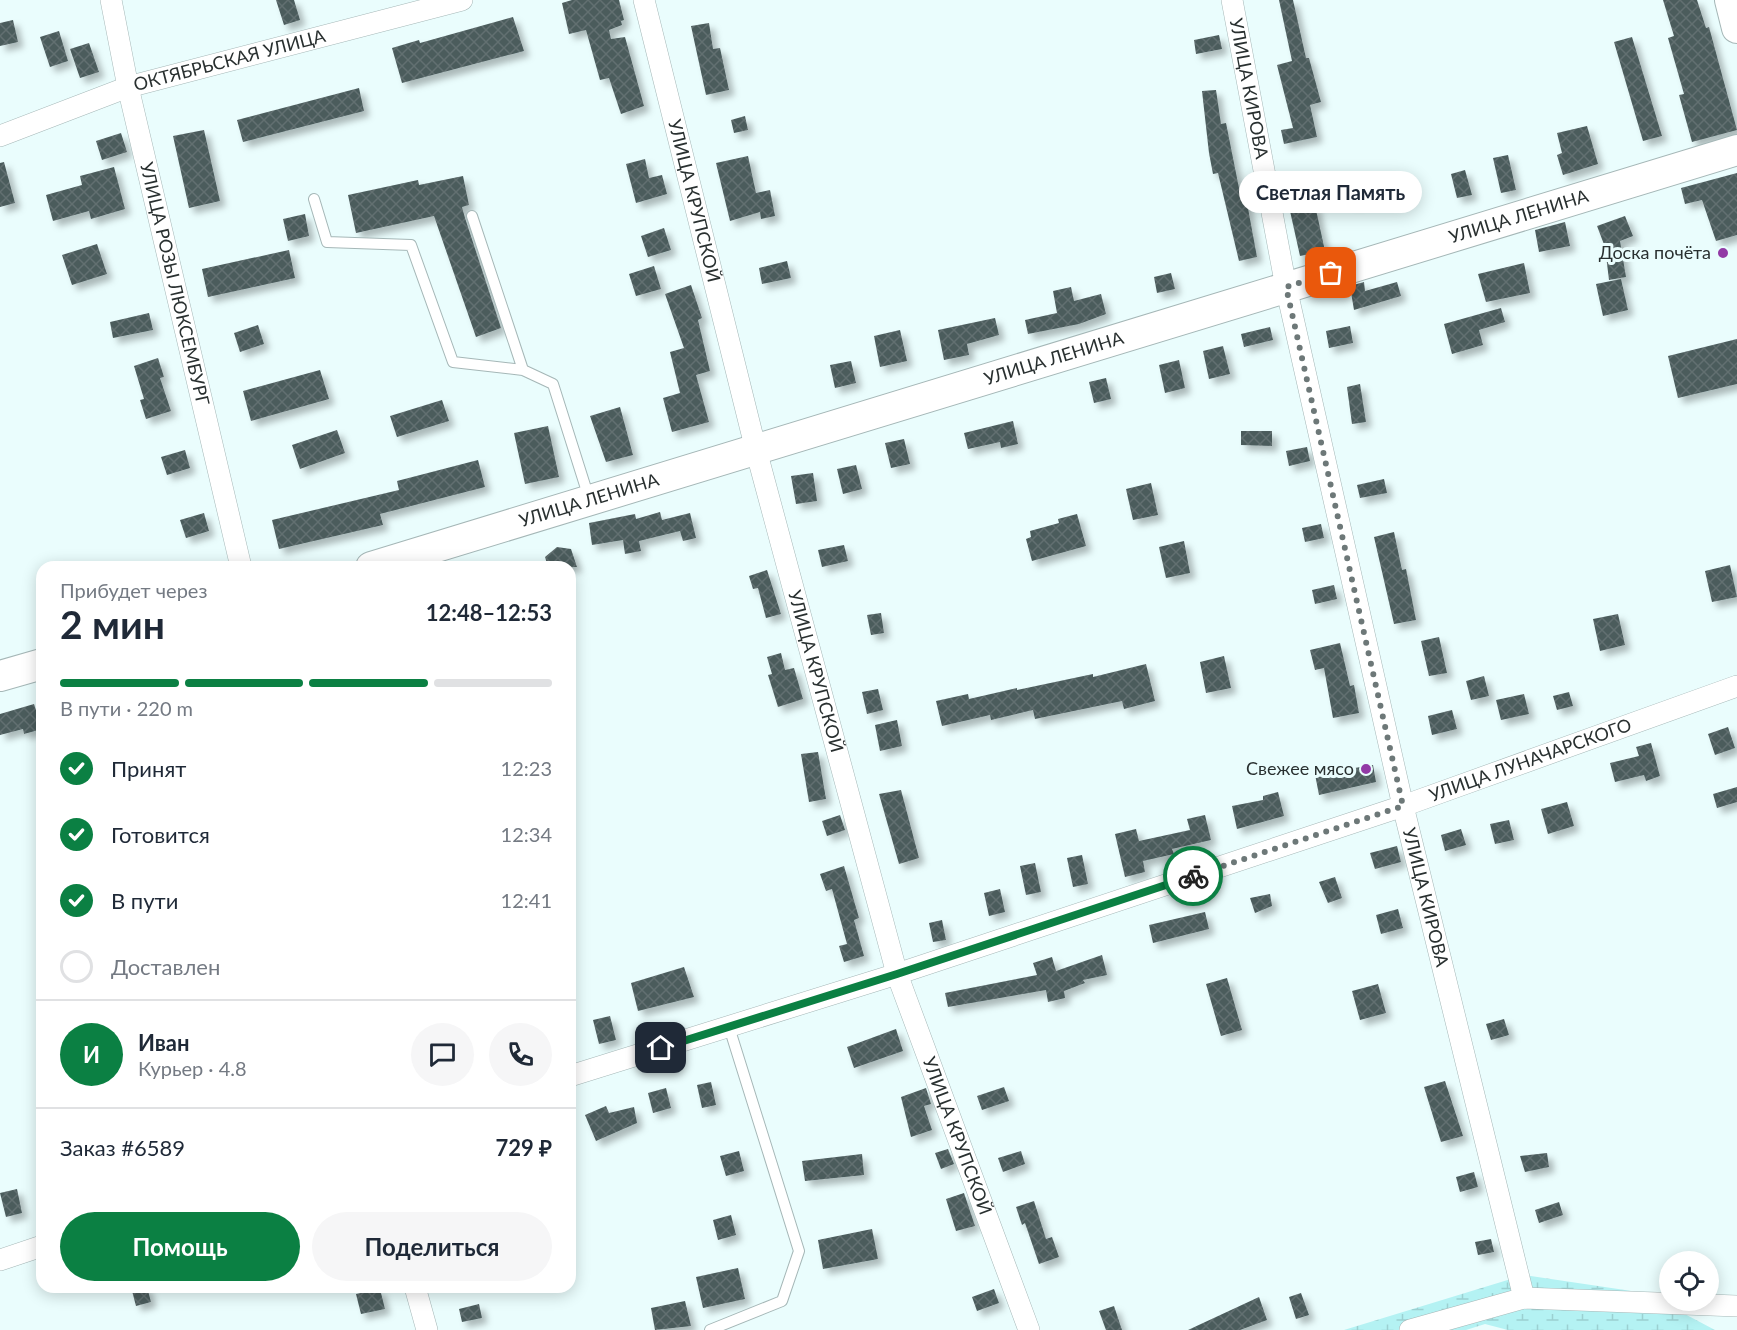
<!DOCTYPE html>
<html lang="ru">
<meta charset="utf-8">
<style>
:root{--surface:#fff;--page:#f6f6f7;--text:#1f2937;--muted:#747a83;--line:#e0e1e3;--accent:#0b8043}
body{margin:0;font-family:Lato,sans-serif;background:var(--page);color:var(--text);height:100vh;display:flex;flex-direction:column;font-size:22px;white-space:nowrap}
*{box-sizing:border-box;margin:0}
p{font-size:20px;color:var(--muted)}
.icon{flex:none;width:33px;height:33px;fill:none;stroke:currentColor;stroke-width:2;stroke-linecap:round;stroke-linejoin:round}
.map{position:relative;flex:1;overflow:hidden}
.side{position:absolute;left:36px;top:561px;width:540px;height:732px;display:flex;flex-direction:column;background:var(--surface);border-radius:18px;box-shadow:0 3px 15px #0003}
.side>*{flex:none}
.tools{position:absolute;left:1659px;top:1251px;display:grid;gap:12px}
.tools a{display:grid;place-items:center;width:60px;height:60px;border-radius:50%;background:var(--surface);box-shadow:0 3px 15px #0003;font-size:30px}
.pin{position:absolute;display:grid;place-items:center;width:51px;height:51px;color:#fff;margin:-26px;border-radius:12px;box-shadow:0 3px 9px #0006}
.courier{position:absolute;display:grid;place-items:center;width:60px;height:60px;margin:-30px;border:4px solid #0b8043;border-radius:50%;background:#fff;color:#222;box-shadow:0 2px 8px #0007}
.bubble{position:absolute;height:42px;border-radius:21px;background:var(--surface);box-shadow:0 3px 15px #0003;font-size:20px;font-weight:700;line-height:42px;text-align:center}
.overview em{font-style:normal;font-weight:700}
.overview div{display:flex;flex-direction:column-reverse}
.overview{display:flex;align-items:center;justify-content:space-between;height:102px;padding:0 24px}
h1{font-size:39px;font-weight:700;line-height:45px}
.bar{display:grid;grid-template-columns:repeat(4,1fr);gap:9px 6px;align-content:center;height:72px;padding:0 24px}
.bar i{height:8px;border-radius:4px;background:var(--line)}
.bar .current{background:var(--accent)}
.bar p{grid-column:span 4}
.line{display:flex;align-items:center;gap:15px;padding:0 24px;border-top:2px solid var(--line)}
.line div{flex:1}
.round{display:grid;place-items:center;flex:none;width:63px;height:63px;border-radius:32px;background:var(--page)}
ol{padding:0 24px;list-style:none}
li{display:flex;align-items:center;gap:18px;height:66px}
li p{margin-inline-start:auto}
li .icon{padding:6px;border-radius:50%;background:var(--accent);color:#fff;stroke-width:4}
li:last-child{color:var(--muted)}
li i{width:33px;height:33px;border:3px solid var(--line);border-radius:50%}
.button{display:flex;gap:12px;margin-top:auto;padding:12px 24px}
.button a{flex:1;height:69px;border-radius:36px;background:var(--accent);color:#fff;font-size:24px;font-weight:700;line-height:69px;text-align:center}
.button a+a{background:var(--page);color:var(--text)}
.map>svg:first-child{display:block}
</style>
<div class="map">
<svg width="1737" height="1330" viewBox="0 0 1737 1330">
<defs>
<pattern id="wetland-marsh" width="20" height="14" patternUnits="userSpaceOnUse" patternTransform="scale(1.5)"><rect width="20" height="14" fill="#b4f2f3"/><path d="M1 5h8M5 5V1M11 12h8M15 12V8" fill="none" stroke="#9bd0d1"/></pattern>
<pattern id="building-cross-hatch" width="8" height="8" patternUnits="userSpaceOnUse" patternTransform="scale(1.5)"><rect width="8" height="8" fill="#4b5b5c"/><path d="M0 0l8 8M0 8l8-8" fill="none" stroke="#626f70"/></pattern>
<filter id="shadow"><feDropShadow dx="5.5" dy="5.5" stdDeviation="3" flood-color="#0004"/></filter>
</defs>
<rect width="100%" height="100%" fill="#eafdfd"/>
<path fill="url(#wetland-marsh)" d="M1524,1275L1645,1293L1715,1330H1508L1485,1324L1466,1330H1344Z"/>
<path fill="url(#building-cross-hatch)" filter="url(#shadow)" d="M276,0H294L300,20L284,25Z
M572,0H619L624,20L621,21L622,25L609,30L611,39L625,37L644,106L621,114L609,78L600,80L586,30L569,34L562,3Z
M1279,0H1293L1306,58H1309L1321,102L1310,105L1317,137L1284,144L1281,130L1293,128L1277,65L1292,61Z
M1663,0H1697L1706,28L1709,27L1737,130L1692,142L1679,95L1684,94L1668,38L1674,36Z
M513,17L524,51L402,83L392,48L419,40L420,43Z
M13,20L18,42L0,46V23Z
M709,23L713,49L720,48L729,90L706,95L691,26Z
M59,31L68,61L50,67L40,37Z
M1219,35L1222,49L1196,54L1194,40Z
M1632,37L1662,136L1643,141L1614,42Z
M89,43L99,72L80,78L70,49Z
M359,88L364,111L243,142L237,120Z
M1216,90L1221,124L1226,123L1240,193L1245,192L1257,257L1239,261L1218,173L1213,174L1209,153L1202,91Z
M745,116L748,130L734,133L731,120Z
M1587,126L1598,164L1563,175L1557,155L1562,153L1557,133Z
M204,130L220,201L189,208L173,136Z
M121,133L127,152L102,160L96,141Z
M1508,155L1516,190L1501,193L1493,158Z
M748,156L756,193L770,190L775,216L761,219L760,212L730,221L716,163Z
M645,159L649,178L662,175L667,194L636,203L626,164Z
M4,162L15,203L0,207V163Z
M114,167L125,209L91,219L89,211L53,221L46,195L82,185L80,176Z
M1465,170L1472,195L1457,198L1451,174Z
M1737,173V235L1716,241L1702,200L1685,204L1681,188Z
M463,176L469,205L462,207L465,218L501,328L476,337L434,216L356,233L348,195L418,180L419,185Z
M1362,181L1366,200L1351,203L1346,184Z
M1315,205L1325,251L1300,256L1290,211Z
M305,214L309,236L288,241L283,219Z
M1625,216L1633,236L1620,241L1626,277L1609,280L1605,247L1597,226Z
M1565,222L1570,246L1539,252L1535,230Z
M664,228L671,250L648,257L641,236Z
M97,244L107,274L72,285L62,255Z
M289,250L295,278L208,297L202,269Z
M787,261L791,278L762,284L759,268Z
M1524,263L1530,293L1486,302L1478,274Z
M654,266L661,289L636,296L629,274Z
M1171,273L1175,289L1157,293L1154,277Z
M1621,279L1628,310L1603,316L1596,284Z
M1364,282L1365,291L1397,282L1401,296L1354,310L1350,286Z
M691,285L702,318L698,320L710,371L696,375L709,422L672,432L663,398L680,393L670,352L684,348L665,294Z
M1071,287L1074,301L1101,294L1106,314L1079,324L1028,334L1025,320L1057,313L1053,291Z
M1501,308L1505,322L1479,330L1483,345L1452,354L1444,324Z
M149,313L153,330L113,338L110,322Z
M995,318L999,335L967,344L969,355L944,360L938,330Z
M258,325L264,344L240,352L234,333Z
M1350,326L1353,343L1329,348L1326,331Z
M1270,327L1273,340L1244,347L1241,334Z
M900,330L907,361L880,367L874,336Z
M1737,339V384L1678,398L1668,356Z
M1223,346L1230,374L1209,379L1203,351Z
M158,358L164,377L160,378L171,411L146,419L140,400L144,399L134,366Z
M1179,360L1185,388L1165,393L1159,365Z
M851,361L856,383L835,388L830,365Z
M320,370L329,399L251,421L243,391Z
M1106,378L1111,399L1094,403L1089,382Z
M1360,384L1366,422L1352,424L1347,387Z
M442,400L449,421L397,437L390,416Z
M620,407L633,455L606,462L590,416Z
M1013,421L1018,444L1001,448L1000,442L968,449L964,433Z
M548,426L559,477L525,484L514,433Z
M337,430L345,453L300,469L292,445Z
M1241,431H1272V446L1241,445Z
M904,439L910,464L891,468L885,443Z
M1307,447L1310,461L1289,466L1286,451Z
M185,450L190,468L167,475L161,457Z
M478,460L485,487L380,514L383,525L279,549L272,520L399,490L397,481Z
M856,465L862,489L843,494L837,469Z
M813,473L817,501L796,504L791,476Z
M1384,479L1387,493L1360,498L1357,485Z
M1151,483L1158,515L1133,520L1126,489Z
M660,512L662,520L690,513L696,538L683,541L680,531L639,541L641,551L625,554L623,540L592,545L589,523L635,514L636,519Z
M204,513L209,531L186,538L180,520Z
M1077,514L1086,546L1032,561L1026,539L1031,537L1030,531L1059,523L1058,519Z
M1321,524L1324,538L1305,542L1302,528Z
M1394,532L1402,570L1406,569L1416,620L1394,624L1374,537Z
M1184,541L1190,573L1166,578L1159,547Z
M844,545L848,561L822,567L818,550Z
M557,547L571,549L577,567H548L545,557Z
M1730,565L1737,597L1712,602L1705,571Z
M767,570L781,614L766,618L758,588L753,589L749,576Z
M1334,585L1337,599L1315,604L1312,590Z
M881,613L884,633L871,635L867,615Z
M1618,614L1625,645L1600,651L1593,619Z
M1439,637L1447,673L1429,676L1421,641Z
M1340,643L1350,686L1354,685L1359,713L1333,718L1324,668L1315,670L1310,650Z
M781,653L785,670L794,668L803,699L778,707L768,675L772,674L767,657Z
M1224,656L1231,688L1206,693L1200,662Z
M1146,664L1155,701L1124,709L1122,701L1035,719L1033,710L991,720L990,715L942,726L936,701L968,694L969,699L1017,688V690L1093,674V677Z
M1484,676L1489,696L1471,700L1466,681Z
M878,689L883,710L867,714L862,692Z
M1569,692L1573,706L1557,710L1553,696Z
M1524,694L1529,714L1501,720L1496,700Z
M34,704L42,729L24,734L23,729L0,735V714Z
M1452,710L1457,729L1432,735L1428,716Z
M897,720L902,746L880,751L875,725Z
M1728,727L1735,748L1715,755L1708,734Z
M1651,743L1660,776L1646,781L1644,775L1615,782L1610,763L1639,756L1636,747Z
M818,752L826,799L809,802L801,754Z
M1341,764L1342,770L1373,765L1376,782L1319,795L1314,769Z
M1737,787V802L1717,808L1713,794Z
M901,790L919,858L899,864L879,794Z
M1278,792L1284,816L1237,829L1232,806L1263,800V796Z
M1567,802L1574,826L1548,834L1541,809Z
M840,815L845,830L827,836L822,821Z
M1205,815L1211,840L1172,849L1174,854L1143,861L1145,872L1125,877L1115,834L1136,829L1139,841L1190,830L1187,819Z
M1509,820L1514,840L1495,844L1490,824Z
M1461,829L1466,845L1445,851L1441,835Z
M1397,846L1401,862L1375,869L1370,853Z
M1082,855L1088,884L1073,887L1067,858Z
M1035,863L1041,892L1026,895L1020,866Z
M844,866L859,918L854,920L864,956L844,962L839,946L847,944L832,889L826,891L820,874Z
M1335,877L1342,898L1328,903L1319,882Z
M1000,889L1005,912L989,916L984,893Z
M1270,894L1272,906L1255,913L1250,898Z
M1398,909L1403,928L1381,934L1376,915Z
M1205,912L1209,929L1153,943L1149,925Z
M942,920L946,940L933,942L929,923Z
M1102,955L1107,975L1083,980L1085,983L1064,991L1065,998L1048,1002L1046,990L948,1007L945,993L1037,975L1033,963L1052,957L1056,971Z
M684,967L694,997L638,1011L631,983Z
M1227,978L1242,1030L1221,1036L1206,984Z
M1378,984L1386,1013L1360,1020L1352,991Z
M610,1016L616,1040L599,1044L593,1020Z
M1504,1019L1509,1035L1491,1040L1486,1024Z
M896,1029L903,1051L854,1068L847,1047Z
M1445,1081L1463,1136L1441,1142L1424,1087Z
M711,1082L716,1105L702,1108L697,1085Z
M1004,1087L1009,1101L982,1110L977,1096Z
M666,1088L671,1108L653,1113L648,1093Z
M926,1088L931,1104L924,1106L932,1130L911,1137L901,1097Z
M606,1106L609,1113L634,1107L637,1123L596,1141L585,1115Z
M948,1149L954,1164L941,1169L935,1153Z
M739,1151L744,1171L726,1176L720,1156Z
M1021,1151L1025,1164L1003,1172L998,1158Z
M1547,1153L1549,1167L1525,1172L1520,1156Z
M862,1154L864,1175L805,1181L802,1161Z
M1474,1172L1478,1187L1460,1192L1456,1177Z
M17,1189L22,1213L6,1217L0,1193Z
M964,1193L975,1226L956,1231L946,1199Z
M1034,1201L1046,1239L1052,1237L1059,1257L1039,1264L1025,1223L1022,1225L1016,1207Z
M1559,1202L1563,1215L1539,1223L1535,1210Z
M731,1215L736,1235L718,1240L713,1220Z
M872,1229L878,1259L823,1269L818,1240Z
M1491,1239L1494,1252L1478,1255L1475,1242Z
M738,1268L745,1299L703,1308L696,1277Z
M131,1287H147L151,1302L136,1306Z
M380,1289L385,1309L361,1314L356,1294Z
M994,1289L999,1303L977,1311L972,1297Z
M1301,1293L1309,1315L1296,1319L1289,1297Z
M1259,1297L1267,1320L1240,1330H1188Z
M685,1301L691,1326L655,1330L651,1308Z
M479,1304L482,1318L462,1322L459,1309Z
M1114,1306L1122,1330H1106L1099,1311Z"/>
<g fill="none" stroke-linecap="round" stroke-linejoin="round">
<g stroke="#a5b7b7" stroke-width="12">
<path id="lane" d="M314,199L327,242L411,245L453,362L523,370L553,384L589,498
M472,216L523,370
M710,1330L782,1301L799,1251L729,1027"/>
</g>
<g stroke="#a5b7b7" stroke-width="22">
<g id="street">
<path id="s1" d="M111,0L128,87L241,567"/>
<path id="s2" d="M644,0L756,450L897,974L1029,1330"/>
<path id="s3" d="M1232,0L1286,287L1403,806L1524,1298"/>
<path id="s4" d="M0,136L128,87L462,0"/>
<path id="s5" d="M570,1076L897,974L1403,806L1737,686"/>
<path d="M0,1260L42,1246"/>
<path d="M415,1287L427,1330"/>
<path d="M1410,1330L1524,1298L1737,1306"/>
</g>
</g>
<g stroke="#a5b7b7" stroke-width="32">
<g id="secondary">
<path d="M1730,0L1737,28"/>
<path id="s6" d="M371,567L1737,150"/>
<path d="M0,676L42,664"/>
</g>
</g>
<use href="#lane" stroke="#fff" stroke-width="10"/>
<use href="#street" stroke="#fff" stroke-width="21"/>
<use href="#secondary" stroke="#fff" stroke-width="30"/>
</g>
<g fill="none" stroke-linecap="round" stroke-linejoin="round">
<path stroke="#6d7878" stroke-width="6" stroke-dasharray="0 10.8" d="M1193,876L1403,806L1286,287L1331,273"/>
<path stroke="#0b8043" stroke-width="8" d="M661,1048L897,974L1193,876"/>
</g>
<g fill="#923aa6" stroke="#eafdfd" stroke-width="2">
<circle cx="1723" cy="253" r="6"/>
<circle cx="1366" cy="769" r="6"/>
</g>
<g text-anchor="middle" stroke-width="6" stroke-linejoin="round" paint-order="stroke">
<g font-size="18" fill="#293030" stroke="#eafdfd">
<text dy="6" stroke="none"><textPath href="#s4" startOffset="242">ОКТЯБРЬСКАЯ УЛИЦА</textPath></text>
<text dy="6" stroke="none"><textPath href="#s3" startOffset="90">УЛИЦА КИРОВА</textPath></text>
<text dy="6" stroke="none"><textPath href="#s2" startOffset="207">УЛИЦА КРУПСКОЙ</textPath></text>
<text dy="6" stroke="none"><textPath href="#s6" startOffset="1200">УЛИЦА ЛЕНИНА</textPath></text>
<text dy="6" stroke="none"><textPath href="#s1" startOffset="291">УЛИЦА РОЗЫ ЛЮКСЕМБУРГ</textPath></text>
<text dy="6" stroke="none"><textPath href="#s6" startOffset="714">УЛИЦА ЛЕНИНА</textPath></text>
<text dy="6" stroke="none"><textPath href="#s6" startOffset="228">УЛИЦА ЛЕНИНА</textPath></text>
<text dy="6" stroke="none"><textPath href="#s2" startOffset="693">УЛИЦА КРУПСКОЙ</textPath></text>
<text dy="6" stroke="none"><textPath href="#s5" startOffset="1011">УЛИЦА ЛУНАЧАРСКОГО</textPath></text>
<text dy="6" stroke="none"><textPath href="#s3" startOffset="918">УЛИЦА КИРОВА</textPath></text>
<text dy="6" stroke="none"><textPath href="#s2" startOffset="1179">УЛИЦА КРУПСКОЙ</textPath></text>
</g>
<g font-size="18" fill="#293030" stroke="#eafdfd" text-anchor="end">
<text x="1711" y="259">Доска почёта</text>
<text x="1354" y="775">Свежее мясо</text>
</g>
</g>
</svg>
<div class="tools">
<a><svg class="icon" aria-label="locate" viewBox="0 0 24 24"><circle cx="12" cy="12" r="6"/><path d="M12 2v4M12 18v4M2 12h4M18 12h4"/></svg></a>
</div>
<div class="pin" style="left:1331px;top:273px;background:#ea580c"><svg class="icon" aria-label="bag" viewBox="0 0 24 24"><path d="M5 8h14l-1 12H6zM9 8a3 3 0 0 1 6 0"/></svg></div>
<div class="pin" style="left:661px;top:1048px;background:#1f2937"><svg class="icon" aria-label="home" viewBox="0 0 24 24"><path d="M3 11l9-7 9 7M6 9v11h12V9"/></svg></div>
<div class="courier" style="left:1193px;top:876px"><svg class="icon" aria-label="bike" viewBox="0 0 24 24"><circle cx="6" cy="16" r="4"/><circle cx="18" cy="16" r="4"/><path d="M6 16l4-8h5l3 8M10 8l3 8H6M13 5h3"/></svg></div>
<div class="bubble" style="left:1239px;top:171px;width:183px">Светлая Память</div>
<section class="side">
<div class="overview"><div><h1>2 мин</h1><p>Прибудет через</p></div><em>12:48–12:53</em></div>
<div class="bar"><i class="current"></i><i class="current"></i><i class="current"></i><i></i><p>В пути · 220 m</p></div>
<ol>
<li><svg class="icon" aria-label="check" viewBox="0 0 24 24"><path d="M5 12l5 5 9-10"/></svg>Принят<p>12:23</p></li>
<li><svg class="icon" aria-label="check" viewBox="0 0 24 24"><path d="M5 12l5 5 9-10"/></svg>Готовится<p>12:34</p></li>
<li><svg class="icon" aria-label="check" viewBox="0 0 24 24"><path d="M5 12l5 5 9-10"/></svg>В пути<p>12:41</p></li>
<li><i></i>Доставлен</li>
</ol>
<div class="line" style="height:108px"><b class="round" style="background:var(--accent);color:#fff">И</b><div><b>Иван</b><p>Курьер · 4.8</p></div><a class="round"><svg class="icon" aria-label="chat" viewBox="0 0 24 24"><path d="M4 5h16v11H9l-5 4z"/></svg></a><a class="round"><svg class="icon" aria-label="phone" viewBox="0 0 24 24"><path d="M5 4h4l2 5-3 2q2 4 5 5l2-3 5 2v4C11 20 4 13 5 4z"/></svg></a></div>
<div class="line" style="height:78px"><div>Заказ #6589</div><b>729 ₽</b></div>
<div class="button"><a>Помощь</a><a>Поделиться</a></div>
</section>
</div>
